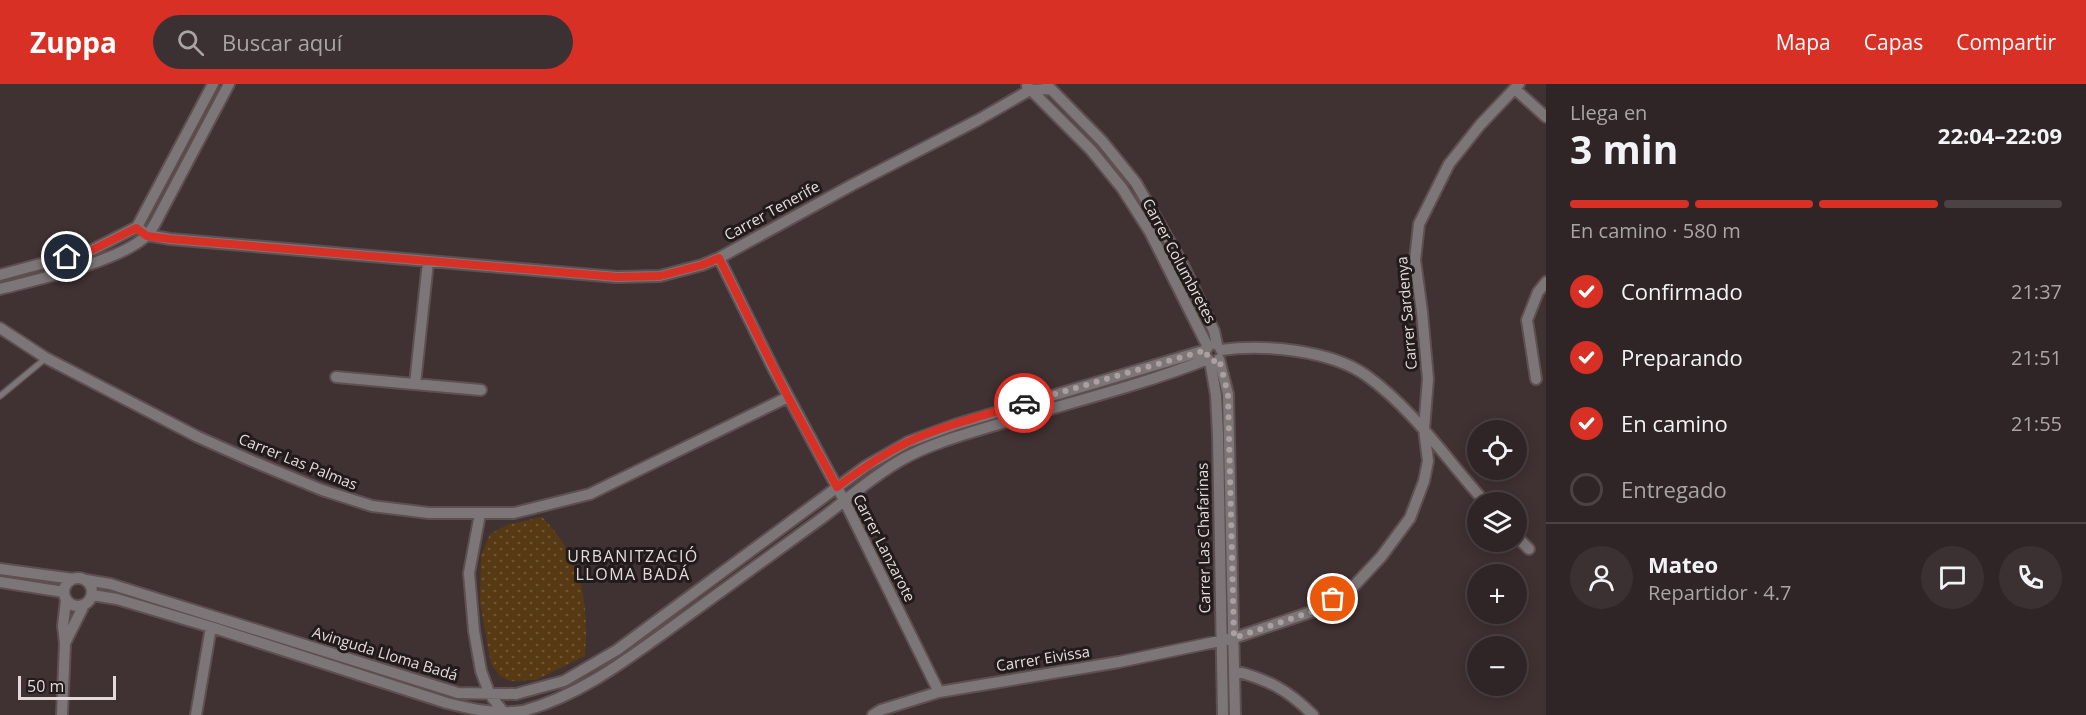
<!DOCTYPE html>
<html lang="es">
<meta charset="utf-8">
<style>
:root{--surface:#302526;--page:#3c3132;--text:#f1f3f6;--muted:#a8a5a7;--line:#4b4243;--accent:#d93025}
body{margin:0;font-family:"Open Sans",sans-serif;background:var(--page);color:var(--text);height:100vh;display:flex;flex-direction:column;font-size:22px;white-space:nowrap}
*{box-sizing:border-box;margin:0}
p{font-size:20px;color:var(--muted)}
.icon{flex:none;width:33px;height:33px;fill:none;stroke:currentColor;stroke-width:2;stroke-linecap:round;stroke-linejoin:round}
.map{position:relative;flex:1;overflow:hidden}
.details{display:flex;flex-direction:column;background:var(--surface);width:540px}
.details>*{flex:none}
.fabs{position:absolute;left:1467px;top:336px;display:grid;gap:12px}
.fabs a{display:grid;place-items:center;width:60px;height:60px;border-radius:50%;background:var(--surface);box-shadow:0 3px 15px #0003,0 0 0 2px var(--line);font-size:30px}
.scale{position:absolute;left:18px;bottom:15px;width:98px;box-sizing:border-box;padding-left:6px;border:3px solid #e4dada;border-top:0;font-size:16px;line-height:21px;white-space:nowrap;color:#e4dada;-webkit-text-stroke:4px #221b1b;paint-order:stroke}
.pin{position:absolute;display:grid;place-items:center;width:51px;height:51px;color:#fff;margin:-26px;border:3px solid #fff;border-radius:50%;box-shadow:0 2px 6px #0007}
.courier{position:absolute;display:grid;place-items:center;width:60px;height:60px;margin:-30px;border:4px solid #d93025;border-radius:50%;background:#fff;color:#222;box-shadow:0 2px 8px #0007}
.summary em{font-style:normal;font-weight:700}
.summary div{display:flex;flex-direction:column-reverse}
.summary{display:flex;align-items:center;justify-content:space-between;height:102px;padding:0 24px}
h1{font-size:39px;font-weight:700;line-height:45px}
.bar{display:grid;grid-template-columns:repeat(4,1fr);gap:9px 6px;align-content:center;height:72px;padding:0 24px}
.bar i{height:8px;border-radius:4px;background:var(--line)}
.bar .selected{background:var(--accent)}
.bar p{grid-column:span 4}
.line{display:flex;align-items:center;gap:15px;padding:0 24px;border-top:2px solid var(--line)}
.line div{flex:1}
.round{display:grid;place-items:center;flex:none;width:63px;height:63px;border-radius:32px;background:var(--page)}
ol{padding:0 24px;list-style:none}
li{display:flex;align-items:center;gap:18px;height:66px}
li p{margin-inline-start:auto}
li .icon{padding:6px;border-radius:50%;background:var(--accent);color:#fff;stroke-width:4}
li:last-child{color:var(--muted)}
li i{width:33px;height:33px;border:3px solid var(--line);border-radius:50%}
header{display:flex;align-items:center;gap:36px;box-sizing:border-box;height:84px;padding:0 30px;background:var(--accent);color:#fff}
header strong{font-size:28px}
nav{display:flex;gap:33px;margin-inline-start:auto;font-size:21px}
.search{width:420px;height:54px;background:var(--page);display:flex;align-items:center;gap:15px;box-sizing:border-box;padding:0 21px;border-radius:33px;color:var(--muted);font-size:22px}
main{display:flex;flex:1;min-height:0}
.map>svg:first-child{display:block}
</style>
<header>
<strong>Zuppa</strong>
<div class="search"><svg class="icon" aria-label="search" viewBox="0 0 24 24"><circle cx="10" cy="10" r="6"/><path d="M15 15l6 6"/></svg>Buscar aquí</div>
<nav><a>Mapa</a><a>Capas</a><a>Compartir</a></nav>
</header>
<main>
<div class="map">
<svg width="1546" height="631" viewBox="0 0 1546 631">
<defs>
<pattern id="grass-dots" width="8" height="8" patternUnits="userSpaceOnUse" patternTransform="scale(1.5)"><rect width="8" height="8" fill="#573a13"/><path d="M2 2h.1M6 6h.1" fill="none" stroke="#6f5635" stroke-width="1.8" stroke-linecap="round"/></pattern>
</defs>
<rect width="100%" height="100%" fill="#403132"/>
<path fill="url(#grass-dots)" d="M542,433C582,474 589,517 585,572L536,596L510,597L500,592L491,580L480,518L481,472L490,450L507,441Z"/>
<g fill="none" stroke-linecap="round" stroke-linejoin="round">
<g stroke="#5e4f50" stroke-width="8">
<path id="service" d="M0,312L46,274"/>
</g>
<g stroke="#5e4f50" stroke-width="14">
<path id="minor" d="M1047,1L1102,57L1136,99L1183,181L1214,247L1217,261
M1027,2L1091,66L1122,104L1150,148L1208,263
M1515,5L1546,33
M137,143L147,151L170,155L617,193L660,192L702,181L719,174L852,101L978,36L1030,6L1050,5
M137,143L213,0
M719,174L774,286L845,418L939,608
M0,191L92,166L137,143
M0,205C35,196 122,177 147,151C152,146 156,138 159,132L229,0
M0,244L46,274L198,353L252,377L322,406L372,422L429,429H514L590,410L788,313
M1221,266C1264,260 1331,266 1367,292C1414,326 1447,376 1485,418
M1219,275L1228,310L1235,631
M1210,277L1216,311L1218,351L1223,631
M336,293L481,306
M1536,295L1527,236L1538,208L1546,198
M415,300L428,178
M480,430L469,489L474,547L481,587L490,611L506,631
M1516,452L1529,465
M0,485L73,495
M64 508a14 14 0 1 1 28 0a14 14 0 1 1-28 0Z
M86,496L110,500L458,609L516,610L564,597L617,566L866,382L908,358L954,341L1206,266
M0,498L64,508
M92,511L117,515L211,543L447,619C471,625 497,631 523,627C575,613 618,582 661,551C715,512 769,473 822,434C849,414 874,391 903,375C934,358 970,349 1005,338C1072,318 1142,301 1208,275
M65,559L84,521
M1235,587C1269,596 1288,606 1313,631
M62,631L65,559L63,542L66,516
M196,631L211,543
M873,631L881,626L939,608L1119,578L1234,554L1314,527L1353,503L1381,473L1410,434L1424,397L1428,377L1424,345L1428,295L1422,228L1415,176L1419,140L1449,80L1480,41L1519,0"/>
</g>
<use href="#service" stroke="#7d7679" stroke-width="5"/>
<use href="#minor" stroke="#7d7679" stroke-width="10"/>
</g>
<g fill="none" stroke-linecap="round" stroke-linejoin="round">
<path stroke="#ab9f9f" stroke-width="6" stroke-dasharray="0 10.8" d="M1024,319L1206,266L1208,275L1214,277L1219,275L1228,310L1234,554L1314,527L1333,515"/>
<path stroke="#d93025" stroke-width="8" d="M67,173L92,166L136,144L147,152L170,155L617,193L660,192L702,181L719,174L788,313L837,403C860,386 883,370 908,358C945,341 986,331 1024,319"/>
</g>
<g text-anchor="middle" stroke-width="6" stroke-linejoin="round" paint-order="stroke">
<g font-size="15" fill="#e4dada" stroke="#221b1b">
<text transform="translate(772 127) rotate(-29)" y="5">Carrer Tenerife</text>
<text transform="translate(1179 177) rotate(62)" y="5">Carrer Columbretes</text>
<text transform="translate(1407 229) rotate(-95)" y="5">Carrer Sardenya</text>
<text transform="translate(298 378) rotate(22)" y="5">Carrer Las Palmas</text>
<text transform="translate(1204 454) rotate(-91)" y="5">Carrer Las Chafarinas</text>
<text transform="translate(884 464) rotate(63)" y="5">Carrer Lanzarote</text>
<text transform="translate(385 570) rotate(17)" y="5">Avinguda Lloma Badá</text>
<text transform="translate(1043 575) rotate(-9)" y="5">Carrer Eivissa</text>
</g>
<g font-size="16" letter-spacing="1.5" fill="#e4dada" stroke="#221b1b">
<text x="633" y="478">URBANITZACIÓ<tspan x="633" dy="18">LLOMA BADÁ</tspan></text>
</g>
</g>
</svg>
<div class="fabs">
<a><svg class="icon" aria-label="locate" viewBox="0 0 24 24"><circle cx="12" cy="12" r="6"/><path d="M12 2v4M12 18v4M2 12h4M18 12h4"/></svg></a>
<a><svg class="icon" aria-label="layers" viewBox="0 0 24 24"><path d="M12 4l9 5-9 5-9-5zM3 14l9 5 9-5"/></svg></a>
<a>+</a>
<a>−</a>
</div>
<div class="scale">50 m</div>
<div class="pin" style="left:1333px;top:515px;background:#ea580c"><svg class="icon" aria-label="bag" viewBox="0 0 24 24"><path d="M5 8h14l-1 12H6zM9 8a3 3 0 0 1 6 0"/></svg></div>
<div class="pin" style="left:67px;top:173px;background:#1f2937"><svg class="icon" aria-label="home" viewBox="0 0 24 24"><path d="M3 11l9-7 9 7M6 9v11h12V9"/></svg></div>
<div class="courier" style="left:1024px;top:319px"><svg class="icon" aria-label="car" viewBox="0 0 24 24"><path d="M5 17H2v-5l4-1 3-4h7l3 4 3 1v5h-3M9 17h6M6 11h13"/><circle cx="7" cy="17" r="2"/><circle cx="17" cy="17" r="2"/></svg></div>
</div>
<section class="details">
<div class="summary"><div><h1>3 min</h1><p>Llega en</p></div><em>22:04–22:09</em></div>
<div class="bar"><i class="selected"></i><i class="selected"></i><i class="selected"></i><i></i><p>En camino · 580 m</p></div>
<ol>
<li><svg class="icon" aria-label="check" viewBox="0 0 24 24"><path d="M5 12l5 5 9-10"/></svg>Confirmado<p>21:37</p></li>
<li><svg class="icon" aria-label="check" viewBox="0 0 24 24"><path d="M5 12l5 5 9-10"/></svg>Preparando<p>21:51</p></li>
<li><svg class="icon" aria-label="check" viewBox="0 0 24 24"><path d="M5 12l5 5 9-10"/></svg>En camino<p>21:55</p></li>
<li><i></i>Entregado</li>
</ol>
<div class="line" style="height:108px"><a class="round"><svg class="icon" aria-label="person" viewBox="0 0 24 24"><circle cx="12" cy="8" r="4"/><path d="M4 21q1-7 8-7t8 7"/></svg></a><div><b>Mateo</b><p>Repartidor · 4.7</p></div><a class="round"><svg class="icon" aria-label="chat" viewBox="0 0 24 24"><path d="M4 5h16v11H9l-5 4z"/></svg></a><a class="round"><svg class="icon" aria-label="phone" viewBox="0 0 24 24"><path d="M5 4h4l2 5-3 2q2 4 5 5l2-3 5 2v4C11 20 4 13 5 4z"/></svg></a></div>
</section>
</main>
